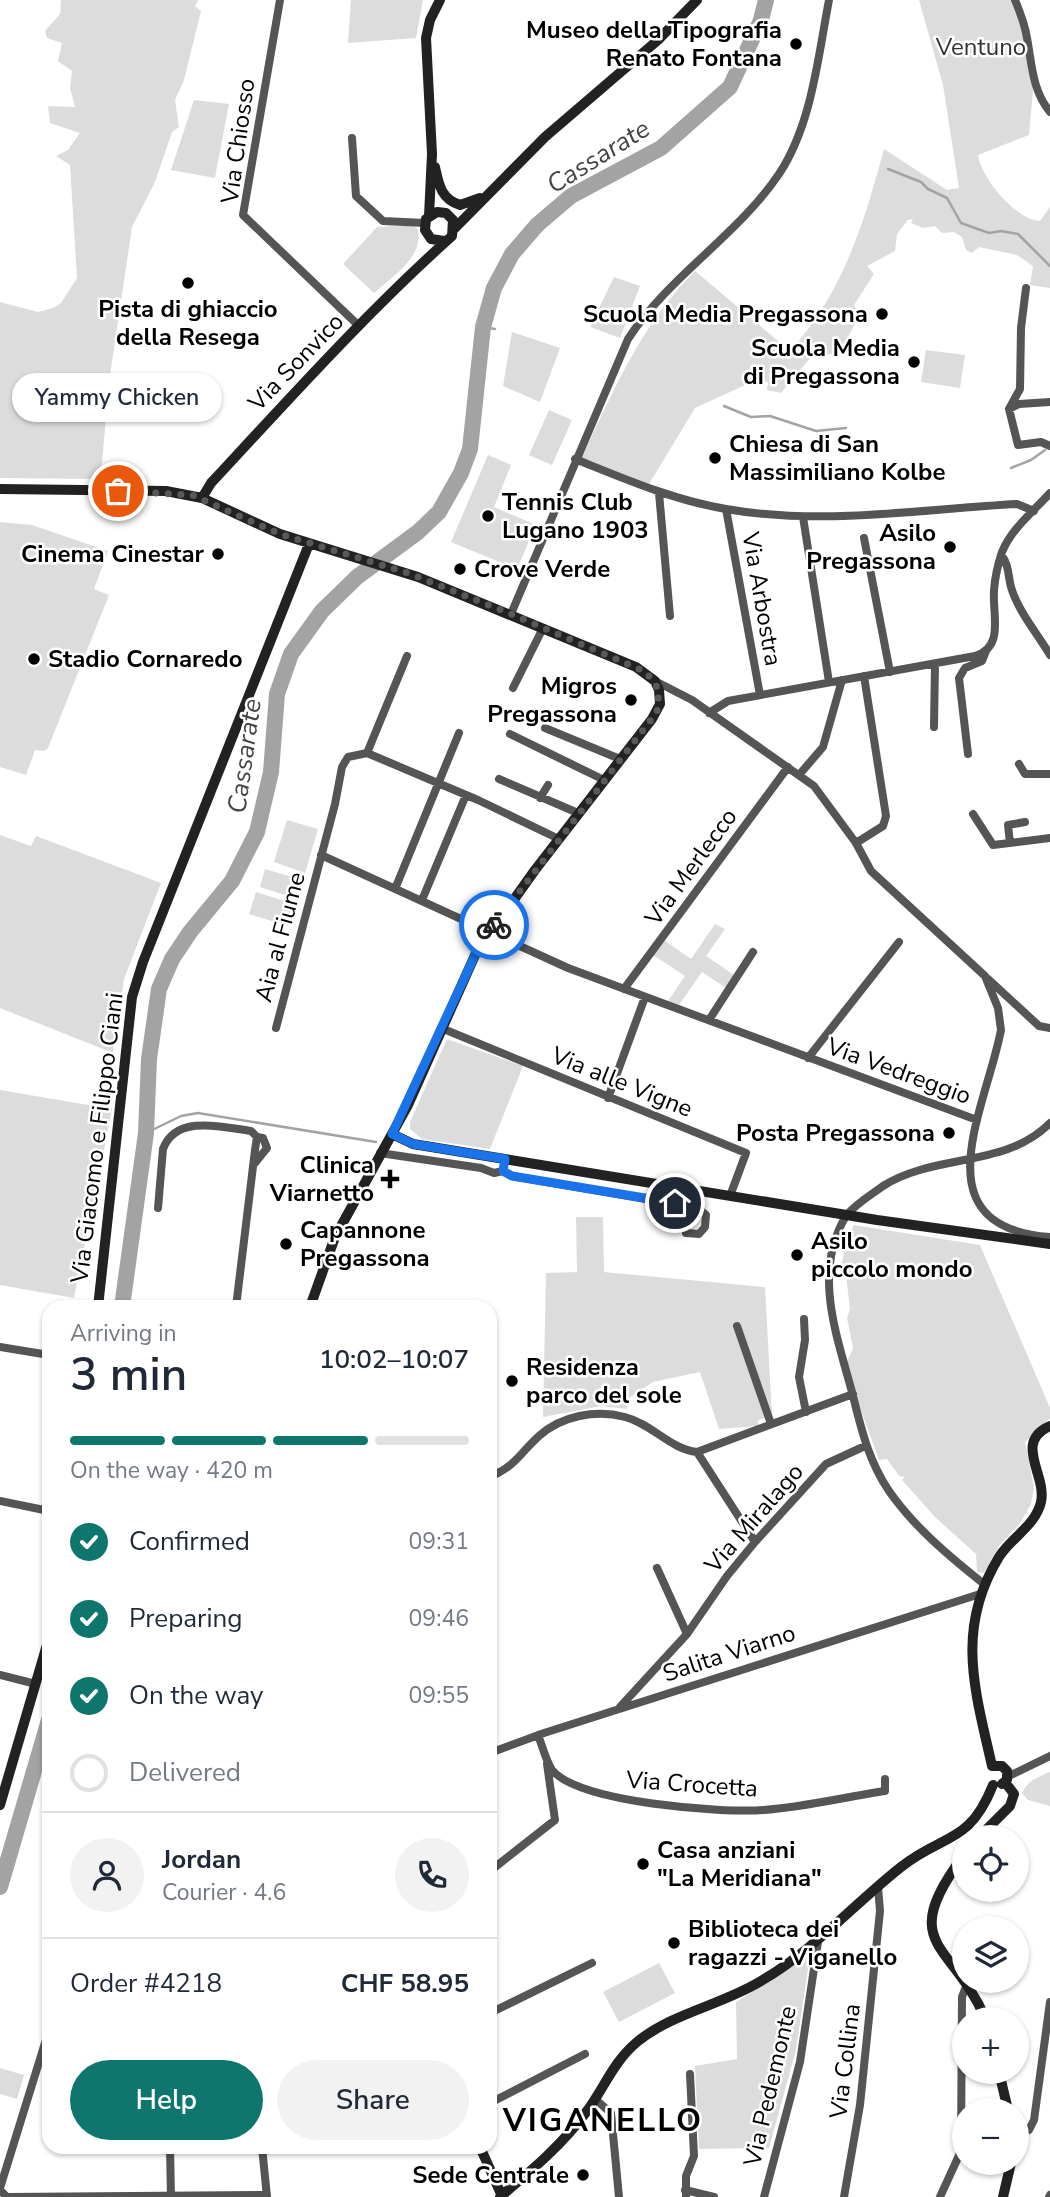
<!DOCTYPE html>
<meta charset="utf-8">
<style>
:root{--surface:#fff;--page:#f2f2f3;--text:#1f2937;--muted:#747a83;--line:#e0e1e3;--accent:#0f766e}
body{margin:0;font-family:"Nunito Sans",sans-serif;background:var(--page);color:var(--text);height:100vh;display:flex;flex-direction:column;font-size:26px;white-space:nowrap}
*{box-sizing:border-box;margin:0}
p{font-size:23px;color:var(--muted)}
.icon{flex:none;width:38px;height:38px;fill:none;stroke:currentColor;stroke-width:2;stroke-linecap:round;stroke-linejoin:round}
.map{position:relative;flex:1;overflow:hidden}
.panel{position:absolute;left:42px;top:1300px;width:455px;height:854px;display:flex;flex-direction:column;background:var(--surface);border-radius:21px;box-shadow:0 2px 5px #0004}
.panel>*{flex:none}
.buttons{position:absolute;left:952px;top:1825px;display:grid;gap:14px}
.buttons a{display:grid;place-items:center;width:77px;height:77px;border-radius:50%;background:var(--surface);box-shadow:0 2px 5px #0004;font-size:35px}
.pin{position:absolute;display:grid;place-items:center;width:60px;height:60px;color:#fff;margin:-30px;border:4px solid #fff;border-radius:50%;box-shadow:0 2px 7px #0007}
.courier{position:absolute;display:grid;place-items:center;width:70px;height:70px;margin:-35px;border:5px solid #1a73e8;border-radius:50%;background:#fff;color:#222;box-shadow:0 2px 9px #0007}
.bubble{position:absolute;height:49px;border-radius:24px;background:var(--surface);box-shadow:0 2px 5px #0004;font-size:23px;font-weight:600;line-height:49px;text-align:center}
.overview em{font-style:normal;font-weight:600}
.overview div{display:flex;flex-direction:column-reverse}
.overview{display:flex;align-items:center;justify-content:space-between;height:119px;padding:0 28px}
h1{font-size:46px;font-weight:600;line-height:52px}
.bar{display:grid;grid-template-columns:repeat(4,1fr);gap:10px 7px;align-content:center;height:84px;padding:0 28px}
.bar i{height:9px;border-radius:5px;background:var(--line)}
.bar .on{background:var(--accent)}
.bar p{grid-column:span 4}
.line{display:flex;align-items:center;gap:18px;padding:0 28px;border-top:2px solid var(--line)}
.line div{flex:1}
.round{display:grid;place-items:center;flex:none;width:74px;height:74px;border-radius:37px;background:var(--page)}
ol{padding:0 28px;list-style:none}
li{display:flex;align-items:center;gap:21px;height:77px}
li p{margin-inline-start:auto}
li .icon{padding:7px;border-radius:50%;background:var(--accent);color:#fff;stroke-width:4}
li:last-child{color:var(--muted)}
li i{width:38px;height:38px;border:4px solid var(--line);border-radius:50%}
.action{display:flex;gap:14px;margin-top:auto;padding:14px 28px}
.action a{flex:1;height:80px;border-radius:42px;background:var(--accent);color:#fff;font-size:28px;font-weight:600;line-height:80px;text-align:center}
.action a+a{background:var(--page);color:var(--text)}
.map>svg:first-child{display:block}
</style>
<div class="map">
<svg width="1050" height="2197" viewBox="0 0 1050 2197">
<rect width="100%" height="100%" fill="#fff"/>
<path fill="#dcdcdc" d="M61,0H198L195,6L201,11L184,80L175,100L179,127L172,132L155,182L132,227L109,382L101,475L96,479L0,478V302L38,312L53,308L61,303L77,278L70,165L56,156L68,150L80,133L50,123L48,106L75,107L70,88L72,71L58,61L62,43L47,38L45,31L60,14Z
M351,0H423L416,38L348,43Z
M919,0H1015L1034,79L1029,135L978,155C982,179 1015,219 1040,221L1050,207V288L1030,285L1033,266L1017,255L979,247L972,253L966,250L962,237L954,232L942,233L935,226L923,228L911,223L913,219L908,220L897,234L895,251L867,266L874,274L854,305L860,315L843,346L832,354L811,357L781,393L767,390L768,382L754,381L695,408L649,484L581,459C613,392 641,324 695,271L790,351C843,293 864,223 884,149L947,190L959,188L943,85Z
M194,100L229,104L215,178L171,170Z
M411,225L418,229C424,257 393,276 374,293L343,264L377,227Z
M614,277L640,286L620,338L590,327Z
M512,332L560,348L540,402L503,386Z
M926,350L965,355L960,388L921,382Z
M549,410L572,420L552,465L529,455Z
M488,455L511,465L494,507L536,525L517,569L451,542Z
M0,522L32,525L108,551L94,589L109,595L48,748L44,751L35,750L26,775L0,767Z
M287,820L318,829L305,873L274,862Z
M0,835L31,846L36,836L161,883L124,979L113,1053L0,1008Z
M265,869L299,879L294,898L260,887Z
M256,892L294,904L288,926L249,914Z
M715,924L725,929L706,956L734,975L726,988L702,972L679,1005L668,1001L685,976L653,955L664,940L691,959Z
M447,1039L523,1066L490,1149L422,1139L410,1129V1122Z
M0,1090L112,1109L74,1298L0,1285Z
M576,1217H603L604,1272L765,1287L772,1416L758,1420V1426L719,1429L700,1372L653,1382L628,1399L627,1409L601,1406L543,1417L546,1273L577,1272Z
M854,1225L980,1245L1050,1408V1418L1025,1442L1034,1487L1031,1504L1021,1522L999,1546L984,1573L977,1572L976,1554L935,1517L902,1480L905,1477L899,1476L887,1459L879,1460L845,1366L853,1348L847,1318L850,1309L846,1275L841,1268L846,1240Z
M1050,1772V1806L1028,1800L1022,1793C1027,1781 1038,1777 1050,1772Z
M810,1955L796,2050L769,2148L699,2149L695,2066L737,2059L736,2002Z
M659,1963L675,1993L619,2022L603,1992Z
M0,2068L24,2075L17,2099L0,2094Z"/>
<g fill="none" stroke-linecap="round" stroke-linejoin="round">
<path stroke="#a3a3a3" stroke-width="2.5" d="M888,169L921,182L928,189L947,198L961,223L989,233L1001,231L1018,234L1050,266
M483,327L495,329
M724,406L751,417L770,416L816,431L846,428
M1011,468L1031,460L1045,450
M146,1133L181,1116L198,1113L376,1142"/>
<path stroke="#a3a3a3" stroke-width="16" d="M122,1307L146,1133L149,1059L159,989L172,959L190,932L232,881L257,832L271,772L277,694L291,654L322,611L357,577L418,532L439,512L461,473L470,449L483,327L494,288L512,254L537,225L571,196L661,148L730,87L761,20L766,0
M0,1887L49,1720"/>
<path stroke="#555" stroke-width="8" d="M280,0L243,215L359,326
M1015,0C1020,12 1025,25 1027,38C1032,64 1032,90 1050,112
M352,138L356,196L383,221L425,223
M1026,288L1021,328L1020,389L1009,409L1018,445L1041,442L1050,446
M1009,409L1019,404L1050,402
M575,459C625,479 673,500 726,509C822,526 921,509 1017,504L1034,511
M659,493L670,616
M726,509L760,695
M803,517L829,682
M864,538L890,672
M1001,555C1009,564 1008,576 1011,587C1018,611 1037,633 1050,655
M511,614L628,339C669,276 737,236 779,174C812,124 818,57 829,0
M655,681L692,700L814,786L856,843L871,871L985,976L998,1008L1001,1030C986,1109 918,1227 1050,1237
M513,688L543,628
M709,713L728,701L975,656C1005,647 992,614 994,590C995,577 998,564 1002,552C1012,528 1033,512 1050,493
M934,727L935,664
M545,728L620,759
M510,734L604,780
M367,753L407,656
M968,754L959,678L965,668L982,661L986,651
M1019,764L1025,774H1050
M799,775L823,747L842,680
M499,779L578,813
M540,798L548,785
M973,814L993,845L1050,838
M856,843L883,826L886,816L864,676
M1010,843L1008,825L1025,822
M321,855L568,968L977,1120
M395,889L459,733
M422,900L466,795
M988,979L1039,1026L1050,1028
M624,989L788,767
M709,1020L753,952
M276,1028L335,804L342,767L348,757L367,753L478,800L559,839
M441,1028L746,1153L730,1196
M808,1058L899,942
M608,1098L645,997
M380,1153L481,1168L494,1173L503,1171
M505,1159L503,1171L512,1176L698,1208L706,1215L705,1227L699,1234L686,1233
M158,1208L163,1149C176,1114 223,1127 251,1131L257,1137
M236,1307L255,1150L257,1137L263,1138L267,1148L255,1163
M804,1319L805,1340L799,1377L806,1412
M737,1326L771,1424
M0,1347L49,1355
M697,1452L755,1542
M490,1477C517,1465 519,1454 539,1436C561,1416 596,1409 625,1417C652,1424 670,1449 697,1452L853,1394
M0,1501L49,1511
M657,1568L687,1634
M984,1584C950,1557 914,1527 889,1491C868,1460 861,1428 852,1392C837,1336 812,1272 846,1216C854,1205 872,1194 883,1186C935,1153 1006,1168 1050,1123
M0,1675L36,1684
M620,1707L687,1634L727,1576L755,1542L826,1464L865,1446
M538,1735C542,1745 546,1761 552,1770C580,1803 721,1813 764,1810C804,1807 845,1797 885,1791V1779
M490,1753L544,1733L980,1594
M1007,1777L1050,1756
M490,1871L555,1820L547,1764
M490,2013L592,1963
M595,2099L611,2113L619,2197
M490,2103L585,2054
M1017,2136L1029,2130L1034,2120L1050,2002
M170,2147L171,2197
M262,2147L267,2197
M0,2188L49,2030
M0,2190L7,2197L267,2195
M685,2190L714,2197
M686,2197V2176L694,2156L690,2074
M764,2197L800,2062L818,1942
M844,2197L860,2105L880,1911L878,1887
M940,2197L961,2151L962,1997L967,1984
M1049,2197L1050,2195"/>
<path stroke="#222" stroke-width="10" d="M435,167C439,185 441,199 460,205L480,198
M429,216L432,154L426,38L430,20L440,0
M454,229L545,137L658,40L697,0
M0,489L166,491L202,498L280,534L418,577L636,667L655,681L659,690L660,704L652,719L535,870L476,953L408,1105L335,1237L310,1307
M202,498L211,483C289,399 367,312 452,236L453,220L446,213L437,212L426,219L425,230L431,239L444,241
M392,1134L413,1144L877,1220L1050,1244
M98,1307L132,997L143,962L309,544
M992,1766C975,1690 955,1629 999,1557C1010,1539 1036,1525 1041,1502C1047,1475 1013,1442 1050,1426
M992,1766H1002L1007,1771V1780L1002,1784
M0,1805L49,1638
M978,1838L1010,1806L1014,1794L1005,1782
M964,1855C895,1947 953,1941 986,2020
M999,2072L1008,2110
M480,2147L502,2196
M500,2197C532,2170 563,2144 587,2111C604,2088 614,2061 637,2042C672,2013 722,2005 761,1981C814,1950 853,1905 901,1867C944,1833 969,1845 993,1785
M1003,2197L1011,2163"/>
</g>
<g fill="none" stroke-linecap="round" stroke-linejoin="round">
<path stroke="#595959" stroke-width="7" stroke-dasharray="0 12.6" d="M118,491L192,495L280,534L408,573L511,614L646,672L659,690L657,712L494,925"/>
<path stroke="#1a73e8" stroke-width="9" d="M494,925L476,953L392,1134L413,1144L505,1159L503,1171L512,1176L675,1203"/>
</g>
<g fill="#000" stroke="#fff" stroke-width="2.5">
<circle cx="796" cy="44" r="7"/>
<circle cx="188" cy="283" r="7"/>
<circle cx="882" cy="314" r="7"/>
<circle cx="914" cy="362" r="7"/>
<circle cx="715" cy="458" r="7"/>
<circle cx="488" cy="516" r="7"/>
<circle cx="950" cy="547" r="7"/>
<circle cx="218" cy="554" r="7"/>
<circle cx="460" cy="569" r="7"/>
<circle cx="34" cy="659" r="7"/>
<circle cx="631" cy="700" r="7"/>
<circle cx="949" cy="1133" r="7"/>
<path d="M386.5 1168.5h7v7h7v7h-7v7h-7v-7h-7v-7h7z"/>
<circle cx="286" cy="1244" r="7"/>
<circle cx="797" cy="1255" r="7"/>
<circle cx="512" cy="1381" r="7"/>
<circle cx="643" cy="1864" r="7"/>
<circle cx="674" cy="1943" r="7"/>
<circle cx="583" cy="2175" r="7"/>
</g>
<g text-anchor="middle" stroke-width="5" stroke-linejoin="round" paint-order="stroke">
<g font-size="24" font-weight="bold" fill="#000" stroke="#fff" text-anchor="end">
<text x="782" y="38">Museo della Tipografia<tspan x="782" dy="28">Renato Fontana</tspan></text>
<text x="188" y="317" text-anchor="middle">Pista di ghiaccio<tspan x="188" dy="28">della Resega</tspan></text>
<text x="868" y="322">Scuola Media Pregassona</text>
<text x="900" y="356">Scuola Media<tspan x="900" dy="28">di Pregassona</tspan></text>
<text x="729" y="452" text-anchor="start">Chiesa di San<tspan x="729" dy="28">Massimiliano Kolbe</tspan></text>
<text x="502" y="510" text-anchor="start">Tennis Club<tspan x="502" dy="28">Lugano 1903</tspan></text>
<text x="936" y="541">Asilo<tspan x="936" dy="28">Pregassona</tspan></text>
<text x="204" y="562">Cinema Cinestar</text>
<text x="474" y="577" text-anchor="start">Crove Verde</text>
<text x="48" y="667" text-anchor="start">Stadio Cornaredo</text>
<text x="617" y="694">Migros<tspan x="617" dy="28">Pregassona</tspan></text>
<text x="935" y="1141">Posta Pregassona</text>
<text x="374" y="1173">Clinica<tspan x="374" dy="28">Viarnetto</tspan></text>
<text x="300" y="1238" text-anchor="start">Capannone<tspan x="300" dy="28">Pregassona</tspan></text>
<text x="811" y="1249" text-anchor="start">Asilo<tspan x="811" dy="28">piccolo mondo</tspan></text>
<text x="526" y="1375" text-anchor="start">Residenza<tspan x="526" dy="28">parco del sole</tspan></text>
<text x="657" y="1858" text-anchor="start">Casa anziani<tspan x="657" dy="28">"La Meridiana"</tspan></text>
<text x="688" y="1937" text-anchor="start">Biblioteca dei<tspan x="688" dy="28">ragazzi - Viganello</tspan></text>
<text x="569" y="2183">Sede Centrale</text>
</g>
<g font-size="24" fill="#333" stroke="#fff">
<text x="981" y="55">Ventuno</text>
</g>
<g font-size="24" fill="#000" stroke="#fff">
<text transform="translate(238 141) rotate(-82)" y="8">Via Chiosso</text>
<text transform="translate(296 362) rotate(-46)" y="8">Via Sonvico</text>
<text transform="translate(762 599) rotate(80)" y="8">Via Arbostra</text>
<text transform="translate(691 867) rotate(-54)" y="8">Via Merlecco</text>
<text transform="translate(280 937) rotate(-75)" y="8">Aia al Fiume</text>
<text transform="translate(899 1071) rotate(20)" y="8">Via Vedreggio</text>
<text transform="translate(622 1082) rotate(22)" y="8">Via alle Vigne</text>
<text transform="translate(97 1138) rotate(-83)" y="8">Via Giacomo e Filippo Ciani</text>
<text transform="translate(754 1518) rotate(-49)" y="8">Via Miralago</text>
<text transform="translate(729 1653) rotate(-18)" y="8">Salita Viarno</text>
<text transform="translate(692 1784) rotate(4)" y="8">Via Crocetta</text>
<text transform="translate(845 2061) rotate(-83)" y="8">Via Collina</text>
<text transform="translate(770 2086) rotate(-77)" y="8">Via Pedemonte</text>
</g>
<g font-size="26" font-style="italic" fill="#444" stroke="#fff">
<text transform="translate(598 156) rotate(-32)" y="9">Cassarate</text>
<text transform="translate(244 756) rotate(-82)" y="9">Cassarate</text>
</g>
<g font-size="32" font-weight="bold" letter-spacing="2" fill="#000" stroke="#fff">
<text x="603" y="2131">VIGANELLO</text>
</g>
</g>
</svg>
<div class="buttons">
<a><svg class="icon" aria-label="locate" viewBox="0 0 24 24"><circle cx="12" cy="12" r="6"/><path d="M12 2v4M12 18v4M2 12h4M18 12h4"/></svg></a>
<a><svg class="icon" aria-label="layers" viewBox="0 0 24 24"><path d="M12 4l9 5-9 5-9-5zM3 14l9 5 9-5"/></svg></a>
<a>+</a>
<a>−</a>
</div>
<div class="pin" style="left:118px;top:491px;background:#ea580c"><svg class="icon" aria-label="bag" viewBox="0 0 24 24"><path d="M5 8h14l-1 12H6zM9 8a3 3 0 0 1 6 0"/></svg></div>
<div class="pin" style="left:675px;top:1203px;background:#1f2937"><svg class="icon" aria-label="home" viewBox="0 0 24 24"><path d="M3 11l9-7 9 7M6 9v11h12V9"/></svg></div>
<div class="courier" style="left:494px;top:925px"><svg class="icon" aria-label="bike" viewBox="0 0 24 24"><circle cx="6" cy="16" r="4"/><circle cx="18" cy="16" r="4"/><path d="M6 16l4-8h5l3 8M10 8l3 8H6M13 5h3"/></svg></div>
<div class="bubble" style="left:12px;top:373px;width:210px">Yammy Chicken</div>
<section class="panel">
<div class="overview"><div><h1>3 min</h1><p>Arriving in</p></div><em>10:02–10:07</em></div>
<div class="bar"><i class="on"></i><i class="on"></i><i class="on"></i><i></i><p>On the way · 420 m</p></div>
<ol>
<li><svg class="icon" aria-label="check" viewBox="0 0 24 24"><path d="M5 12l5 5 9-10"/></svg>Confirmed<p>09:31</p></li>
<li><svg class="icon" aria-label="check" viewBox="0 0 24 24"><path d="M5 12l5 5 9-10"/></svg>Preparing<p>09:46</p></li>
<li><svg class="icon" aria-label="check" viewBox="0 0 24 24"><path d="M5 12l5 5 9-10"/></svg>On the way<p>09:55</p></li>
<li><i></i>Delivered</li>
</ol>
<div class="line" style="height:126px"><a class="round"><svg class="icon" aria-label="person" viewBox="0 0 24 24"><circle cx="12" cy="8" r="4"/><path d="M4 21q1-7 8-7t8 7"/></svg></a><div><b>Jordan</b><p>Courier · 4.6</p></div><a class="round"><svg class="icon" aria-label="phone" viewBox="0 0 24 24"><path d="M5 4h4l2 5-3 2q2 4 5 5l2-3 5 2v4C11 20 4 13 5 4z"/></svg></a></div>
<div class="line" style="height:91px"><div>Order #4218</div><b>CHF 58.95</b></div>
<div class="action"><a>Help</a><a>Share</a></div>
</section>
</div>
